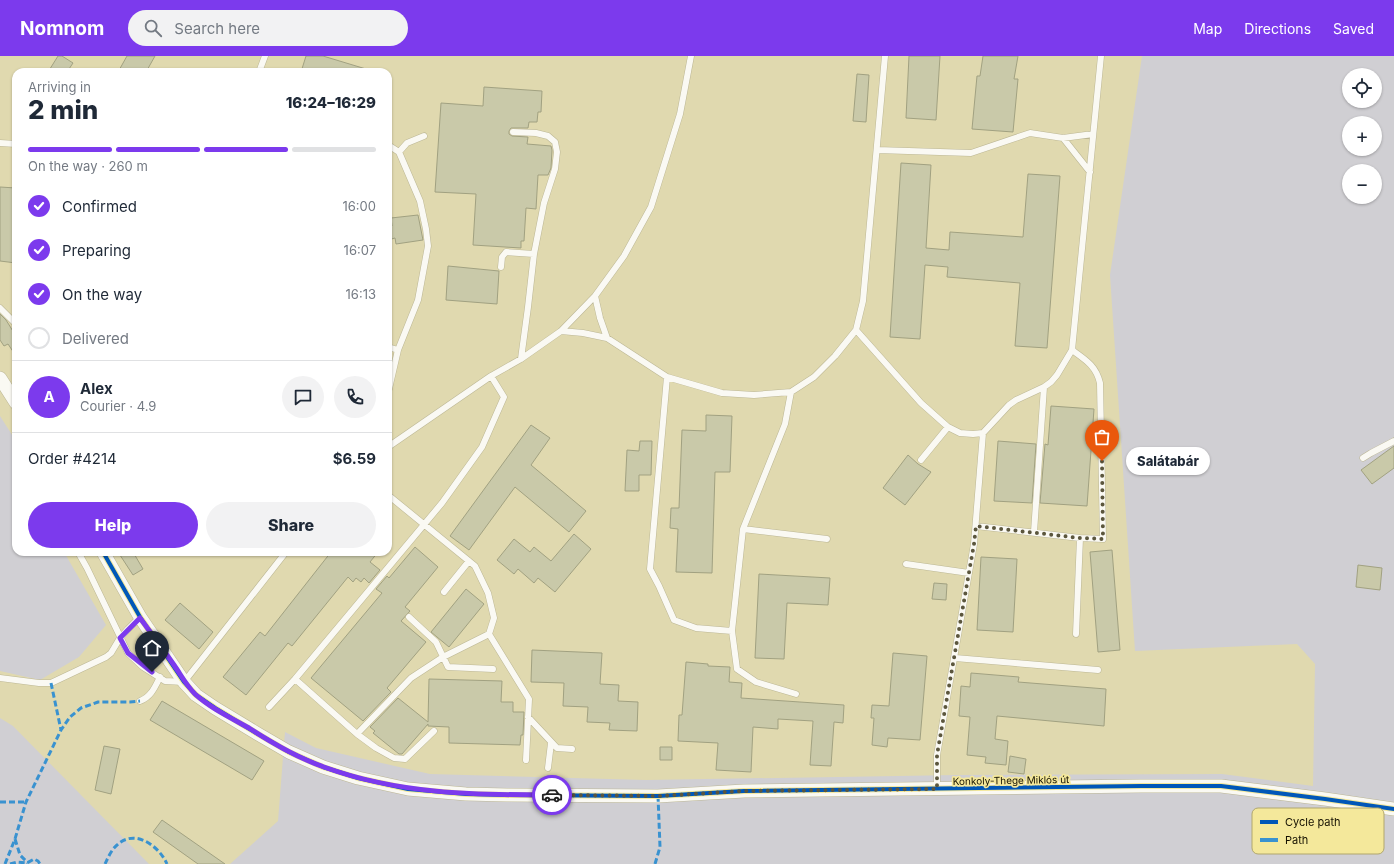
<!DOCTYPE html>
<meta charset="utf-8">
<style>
:root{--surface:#fff;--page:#f2f2f3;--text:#1f2937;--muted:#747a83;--line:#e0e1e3;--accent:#7c3aed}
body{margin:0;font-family:Inter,sans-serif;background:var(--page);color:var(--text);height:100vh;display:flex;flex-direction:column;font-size:15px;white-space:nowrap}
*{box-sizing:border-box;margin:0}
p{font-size:13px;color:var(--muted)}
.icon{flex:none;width:22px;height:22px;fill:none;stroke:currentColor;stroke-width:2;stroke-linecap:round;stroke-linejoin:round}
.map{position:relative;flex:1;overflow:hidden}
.sheet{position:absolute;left:12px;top:12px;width:380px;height:488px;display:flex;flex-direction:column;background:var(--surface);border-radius:12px;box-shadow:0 1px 3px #0004}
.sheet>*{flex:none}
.fabs{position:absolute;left:1342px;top:12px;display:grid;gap:8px}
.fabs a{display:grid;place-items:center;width:40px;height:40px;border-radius:50%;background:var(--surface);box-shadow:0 1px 3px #0004;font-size:20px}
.pin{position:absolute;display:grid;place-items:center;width:34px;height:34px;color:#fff;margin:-41px -17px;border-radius:50% 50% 50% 0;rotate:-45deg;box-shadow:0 0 4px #0007}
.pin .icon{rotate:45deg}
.courier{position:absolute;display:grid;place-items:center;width:40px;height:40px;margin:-20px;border:3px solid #7c3aed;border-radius:50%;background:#fff;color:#222;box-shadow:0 1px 5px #0007}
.bubble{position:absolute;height:28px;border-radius:14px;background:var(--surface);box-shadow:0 1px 3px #0004;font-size:13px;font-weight:800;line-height:28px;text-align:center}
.summary em{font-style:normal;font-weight:800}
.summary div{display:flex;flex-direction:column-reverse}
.summary{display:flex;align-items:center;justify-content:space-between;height:68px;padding:0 16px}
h1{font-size:26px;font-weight:800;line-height:30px}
.bar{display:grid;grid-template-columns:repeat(4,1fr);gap:6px 4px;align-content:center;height:48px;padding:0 16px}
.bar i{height:5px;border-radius:3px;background:var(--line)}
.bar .current{background:var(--accent)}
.bar p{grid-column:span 4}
.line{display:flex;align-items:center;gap:10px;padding:0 16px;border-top:1px solid var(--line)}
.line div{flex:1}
.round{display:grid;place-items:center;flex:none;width:42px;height:42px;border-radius:21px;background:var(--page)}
ol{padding:0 16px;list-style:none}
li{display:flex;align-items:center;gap:12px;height:44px}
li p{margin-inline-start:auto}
li .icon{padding:4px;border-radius:50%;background:var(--accent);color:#fff;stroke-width:4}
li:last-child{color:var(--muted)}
li i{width:22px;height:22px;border:2px solid var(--line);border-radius:50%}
.action{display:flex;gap:8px;margin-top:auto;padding:8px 16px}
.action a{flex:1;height:46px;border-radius:24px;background:var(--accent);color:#fff;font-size:16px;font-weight:800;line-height:46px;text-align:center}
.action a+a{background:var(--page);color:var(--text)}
header{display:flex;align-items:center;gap:24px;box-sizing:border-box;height:56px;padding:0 20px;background:var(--accent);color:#fff}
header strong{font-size:19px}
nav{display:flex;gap:22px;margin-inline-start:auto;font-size:14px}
.search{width:280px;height:36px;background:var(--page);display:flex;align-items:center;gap:10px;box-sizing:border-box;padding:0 14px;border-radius:22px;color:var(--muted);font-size:15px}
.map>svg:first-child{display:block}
</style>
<header>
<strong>Nomnom</strong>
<div class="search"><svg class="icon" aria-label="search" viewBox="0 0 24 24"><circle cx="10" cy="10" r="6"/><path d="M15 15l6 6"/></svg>Search here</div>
<nav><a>Map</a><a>Directions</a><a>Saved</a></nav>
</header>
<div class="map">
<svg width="1394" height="808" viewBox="0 0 1394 808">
<rect width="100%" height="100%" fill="#e0d9af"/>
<path fill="#d0cfd3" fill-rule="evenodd" d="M1142,0H1394V808H230L278,765L285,676L316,692L430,718L646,724L958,719L1222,718L1313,730L1315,608L1297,588L1135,595L1110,219ZM1349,19H1375V45H1349ZM1349,67H1375V93H1349ZM1349,115H1375V141H1349Z
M0,360L16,385V496H64L106,569L79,601L40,624L0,615Z
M0,662L13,670L149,808H0Z"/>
<path fill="#c9c9a9" stroke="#a1a181" d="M58,0H62L73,7L67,16H48Z
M127,0H155L146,16H118Z
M306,0H323L366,13V16H301Z
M909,0H940L936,64L906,62Z
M983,0H1018L1014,23H1018L1013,76L972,73L977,20H980Z
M857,18L869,19L866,66L853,65Z
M484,31L542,35L541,56H538L537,66H529L528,72H511L509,75V78L512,80L528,81L527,88L551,90L552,94L551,112L548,119H538L536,153L526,152L524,185H521V192L473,189L476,138L435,136L441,47L483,50Z
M901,107L931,109L926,192L949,194L950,176L1023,181L1028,118L1060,120L1047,292L1015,290L1020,227L947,221L948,211L925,209L920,283L890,281Z
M0,131L16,132V207L0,205Z
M418,159L423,184L396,188L395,182L388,184V171L392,170L391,162Z
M448,210L499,215L497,248L446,244Z
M0,258L6,264L16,280V300L8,288L4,290L0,284Z
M1051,350L1094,353L1087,450L1040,447L1045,388L1048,389Z
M706,359L732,360L730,416H715L712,517L676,516L678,473L670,472L671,452H679L682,374L706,375Z
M531,369L550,382L531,409L586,455L569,476L515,431L469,494L450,480Z
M640,385H652L651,419H639V435H625L627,394L639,395Z
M998,385L1036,388L1032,447L994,445Z
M1394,390V412L1372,428L1361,414Z
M908,399L918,408L931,416L905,449L883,432Z
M574,478L591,493L555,536L538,522L534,527L518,513L514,518L497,504L514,483L530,496L534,491L551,505Z
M415,491L438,511L405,551L410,555L401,565L426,586L387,632L391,636L363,665L311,622L382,537L376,533L387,520L389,522Z
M1112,494L1120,594L1098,596L1090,496Z
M118,496H133L143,513L133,519Z
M331,496H378L370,506L380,514L369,527L364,522L361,526L356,522L353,526L348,521L292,590L288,587L246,639L223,621L260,576L265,580Z
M981,501L1017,503L1013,576L977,574Z
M1358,509L1382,512L1380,534L1356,531Z
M759,518L830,522L828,549L787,547L784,603L755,602Z
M934,527L947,528L946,544L932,543Z
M466,533L484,548L449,591L431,576Z
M180,547L213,576L199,593L165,564Z
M532,594L602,597L600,628L619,629L618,645L638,646L637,675L609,674L610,667L587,666L588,651L563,650L564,627L531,626Z
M893,597L927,600L920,684L888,682L887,691L872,689L874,662H871L872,649L889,650Z
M686,606L708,608V610L730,611L729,626L742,627L741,642L844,649L843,667L834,666L831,710L810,709L813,665L778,663V673L753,671L751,716L716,714L718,687L678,685L679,659H682Z
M971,617L1019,621L1018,626L1106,633L1104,670L997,660L995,683L1008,685L1006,709L985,707L986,701L967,699L970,661L959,660L961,630L970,631Z
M429,623L502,625L501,646H513V656H524L523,679H521L520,689L449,687V671L428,670V668L402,698H399L373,677L375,675L370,671L398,642L428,666Z
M162,645L264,705L252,724L150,664Z
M104,690L120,693L111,738L95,734Z
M660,691H672V704H660Z
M1010,700L1026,703L1024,718L1008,716Z
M162,764L225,808H198L153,776Z"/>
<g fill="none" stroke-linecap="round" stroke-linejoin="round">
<g stroke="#bcb795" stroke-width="7">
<path id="service" d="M259,16L265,0
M513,76L536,77L548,80L555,86L557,96L555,113L544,147L534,198L528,251L521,303
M1063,82L1090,116
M0,87L16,88
M388,89L399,96L420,145L426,173L428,190L418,244L398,294L388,337
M877,94L971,97L1030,77L1063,82L1093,78
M399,96L407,87L424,80
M501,211L502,201L506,196L534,198
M0,252L16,268
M856,274L921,347L948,371L960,377L973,378L983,377L1009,349L1016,344L1044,331L1051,326L1057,319L1072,294L1101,0
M561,275L583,277L607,282L667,321L722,337L754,339L791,336L814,321L835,300L856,274L863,245L885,0
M607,282L600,262L595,240L624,200L651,151L680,58L691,0
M388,291L398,294
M667,321L650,513L659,530L674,564L696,572L732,575
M791,336L785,368L743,473L732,575L737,613L756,626L796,638
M388,391L491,320L521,303L561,275L595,240
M1363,402L1371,397L1394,385
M921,404L948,371
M388,439L475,510L488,537L494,562L489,578L529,643L526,704
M976,470L1080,482L1103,483L1100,327C1096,310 1086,304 1072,294
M743,473L827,483
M1034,476L1044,331
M78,496L87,512L128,597L143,611L165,625L184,626L286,496
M906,508L969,517
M444,536L469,505
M409,561L436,586L448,611L493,613
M1076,578L1080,482
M955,602L1098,614
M0,622L39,627H51L106,601L111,597L120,582L128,573L140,561
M140,645C151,641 155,631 160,621
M269,651L295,623
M528,661L557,692L572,693
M434,675L405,703L394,702L376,692L357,678L295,623L442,447L482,391L504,341L491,320
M357,678L411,622L443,601L489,578
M548,712L551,687
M937,733V699L974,488L983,377"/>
</g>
<g stroke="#bcb795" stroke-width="14">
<path id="minor" d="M0,322L16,347
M103,496L140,561L184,626L196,639L215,652L258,678L289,696L323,711L358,722L408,733L466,738L507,739L658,740L744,735L1141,730H1221L1325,743L1394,753"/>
</g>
<use href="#service" stroke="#faf9f3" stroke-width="6"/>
<use href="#minor" stroke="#faf9f3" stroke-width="13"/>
<path stroke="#3992d0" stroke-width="3" stroke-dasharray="6 3" stroke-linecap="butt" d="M51,627L61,674
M0,746H26
M15,783L20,799L28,807
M5,808L15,783L26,746L61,674L70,661L81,652L98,646H130L140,645
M10,808L17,806L27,807L34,803L38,805L40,808
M105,808C108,802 111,794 117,789C135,772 159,790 167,808
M655,808L660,791L658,740"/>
<g stroke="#f4e89b" stroke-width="6">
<path id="cycleway" d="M103,496L140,561L184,626L196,639L215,652L258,678L289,696L323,711L358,722L408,733L466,738L507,739L658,740L744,735L1141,730H1221L1325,743L1394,753"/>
</g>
<use href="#cycleway" stroke="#0057b8" stroke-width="4"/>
</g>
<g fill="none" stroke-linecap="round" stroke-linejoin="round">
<path stroke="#5b563d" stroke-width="4" stroke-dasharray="0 7.2" d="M552,739L658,740L744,735L937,733V699L974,488L976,470L1080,482L1103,483L1102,405"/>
<path stroke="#7c3aed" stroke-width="5" d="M152,616L128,597L120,582L140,562C151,577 163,593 174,609C181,619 186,629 195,638C210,652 231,662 249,672C272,687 298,702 324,711C398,738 474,739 552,739"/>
</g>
<g text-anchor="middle" stroke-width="3.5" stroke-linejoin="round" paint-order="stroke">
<g font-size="10" fill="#141000" stroke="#f4e89b">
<text transform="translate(1011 724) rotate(-1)" y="4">Konkoly-Thege Miklós út</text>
</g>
</g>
<rect x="1252" y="752" width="132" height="46" rx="6" fill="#f4e89b" stroke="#b1a76c" stroke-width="1"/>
<rect x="1260" y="764" width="18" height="4" fill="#0057b8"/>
<rect x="1260" y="782" width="18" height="4" fill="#3992d0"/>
<g font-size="11" fill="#141000">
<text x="1285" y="770">Cycle path</text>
<text x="1285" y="788">Path</text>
</g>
</svg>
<div class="fabs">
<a><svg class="icon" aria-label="locate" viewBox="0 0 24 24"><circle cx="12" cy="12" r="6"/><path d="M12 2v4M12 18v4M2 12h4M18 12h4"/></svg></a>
<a>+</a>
<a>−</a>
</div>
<div class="pin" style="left:1102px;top:405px;background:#ea580c"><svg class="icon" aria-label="bag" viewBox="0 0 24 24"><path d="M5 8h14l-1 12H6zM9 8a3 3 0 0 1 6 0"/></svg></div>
<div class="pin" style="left:152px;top:616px;background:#1f2937"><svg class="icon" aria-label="home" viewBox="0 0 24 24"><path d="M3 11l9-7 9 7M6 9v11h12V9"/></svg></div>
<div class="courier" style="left:552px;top:739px"><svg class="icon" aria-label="car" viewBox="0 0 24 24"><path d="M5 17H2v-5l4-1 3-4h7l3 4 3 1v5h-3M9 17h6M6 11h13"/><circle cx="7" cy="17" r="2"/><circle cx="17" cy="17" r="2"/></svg></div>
<div class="bubble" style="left:1126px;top:391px;width:84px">Salátabár</div>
<section class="sheet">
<div class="summary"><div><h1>2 min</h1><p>Arriving in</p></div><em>16:24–16:29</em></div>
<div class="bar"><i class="current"></i><i class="current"></i><i class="current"></i><i></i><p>On the way · 260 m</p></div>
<ol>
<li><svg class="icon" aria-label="check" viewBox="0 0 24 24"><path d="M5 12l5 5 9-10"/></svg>Confirmed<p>16:00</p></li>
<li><svg class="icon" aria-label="check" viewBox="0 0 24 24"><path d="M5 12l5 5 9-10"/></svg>Preparing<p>16:07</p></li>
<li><svg class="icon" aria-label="check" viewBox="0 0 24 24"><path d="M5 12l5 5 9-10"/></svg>On the way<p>16:13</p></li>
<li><i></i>Delivered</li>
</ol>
<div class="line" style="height:72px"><b class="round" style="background:var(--accent);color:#fff">A</b><div><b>Alex</b><p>Courier · 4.9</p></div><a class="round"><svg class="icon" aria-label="chat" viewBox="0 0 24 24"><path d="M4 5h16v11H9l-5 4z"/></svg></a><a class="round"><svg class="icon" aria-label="phone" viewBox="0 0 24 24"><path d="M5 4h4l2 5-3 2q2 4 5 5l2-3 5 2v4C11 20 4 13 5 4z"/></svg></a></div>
<div class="line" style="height:52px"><div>Order #4214</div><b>$6.59</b></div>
<div class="action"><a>Help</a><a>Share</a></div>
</section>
</div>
